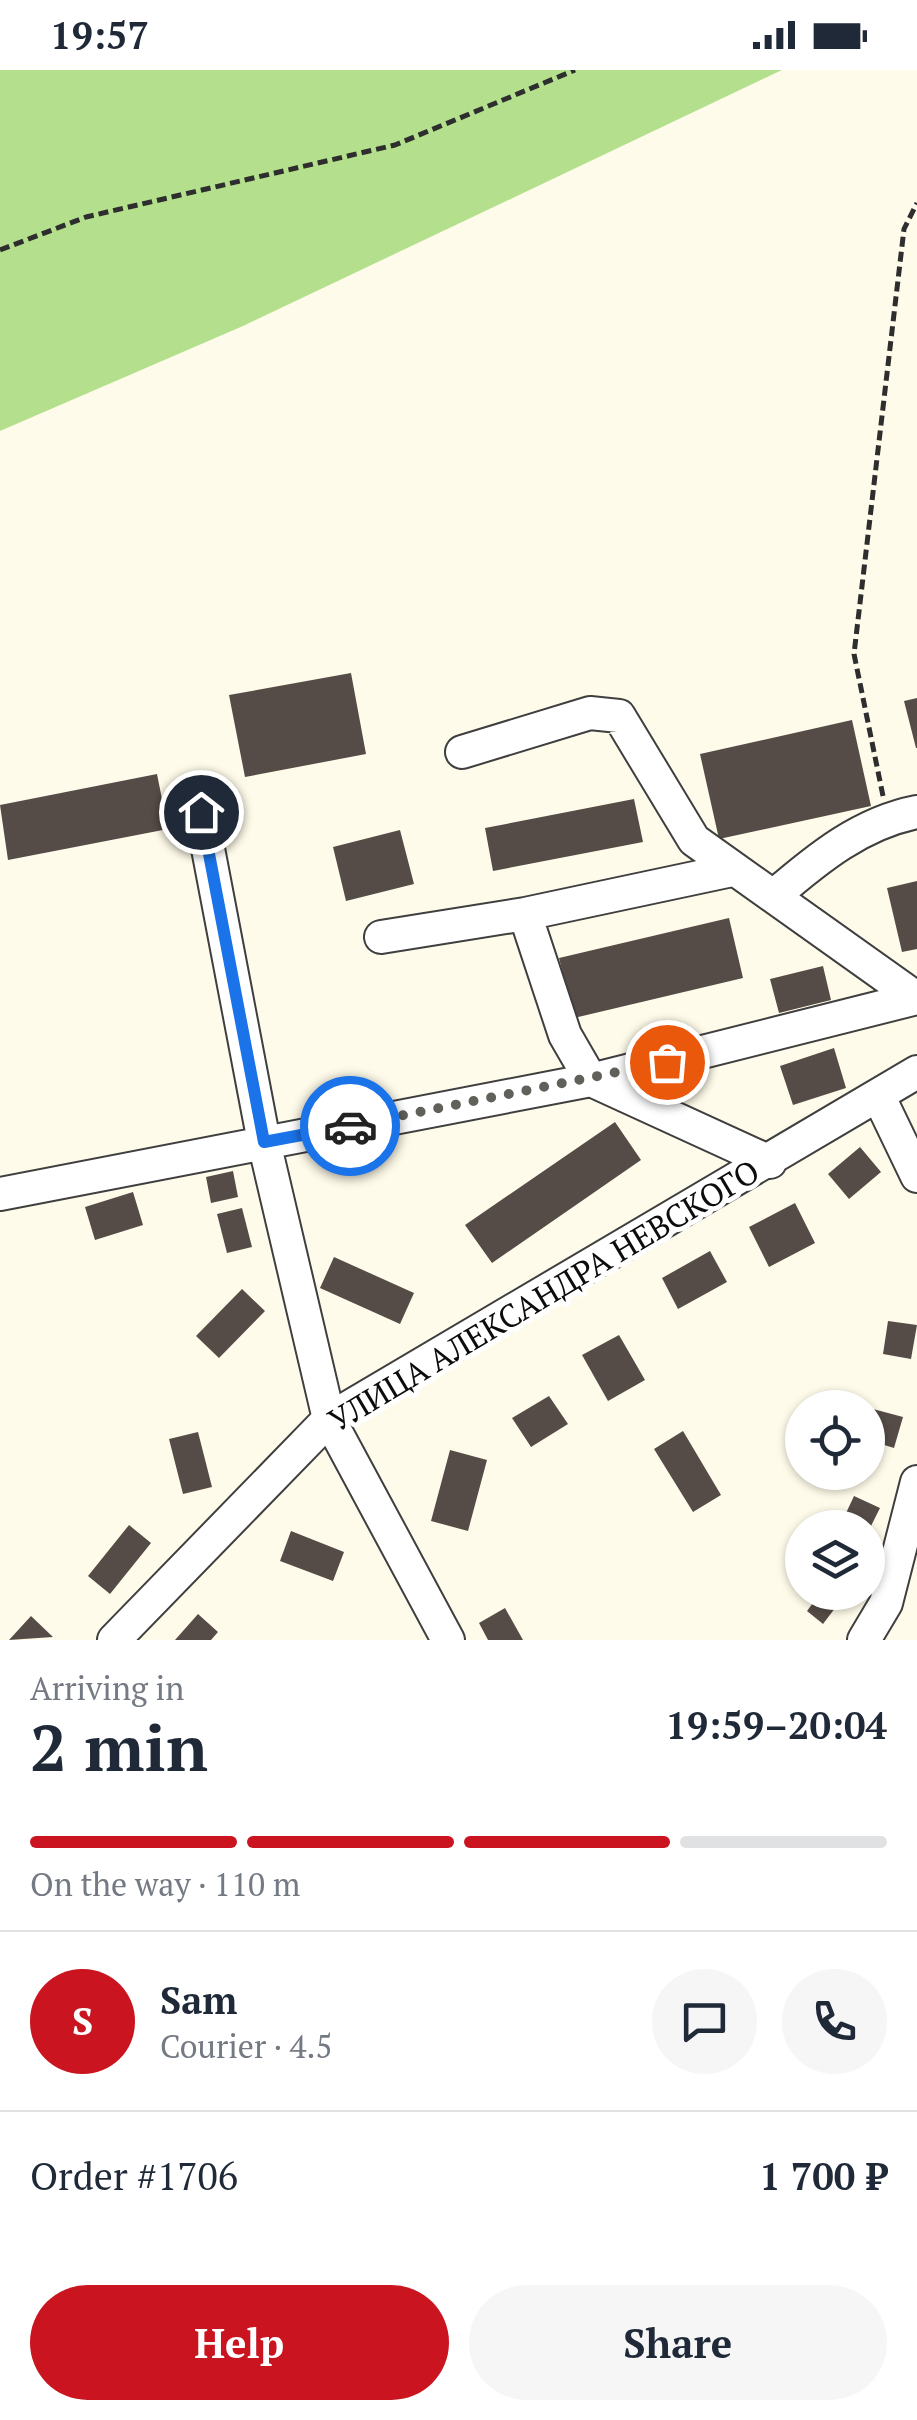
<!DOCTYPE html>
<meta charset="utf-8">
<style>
:root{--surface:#fff;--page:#f6f6f7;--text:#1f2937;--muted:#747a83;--line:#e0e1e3;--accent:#ca1520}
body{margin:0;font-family:"PT Serif",serif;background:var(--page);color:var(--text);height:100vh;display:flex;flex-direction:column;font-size:38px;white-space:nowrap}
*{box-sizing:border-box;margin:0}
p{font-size:32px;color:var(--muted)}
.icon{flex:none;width:55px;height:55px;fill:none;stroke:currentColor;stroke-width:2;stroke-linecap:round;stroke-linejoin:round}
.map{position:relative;height:1570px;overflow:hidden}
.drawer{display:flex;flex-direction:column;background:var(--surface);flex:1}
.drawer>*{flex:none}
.fabs{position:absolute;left:785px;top:1320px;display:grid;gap:20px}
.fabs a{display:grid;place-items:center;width:100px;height:100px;border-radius:50%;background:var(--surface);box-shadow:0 2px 8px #0004;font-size:50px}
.pin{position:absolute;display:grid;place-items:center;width:85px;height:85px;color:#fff;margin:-42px;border:5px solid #fff;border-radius:50%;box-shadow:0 2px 10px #0007}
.courier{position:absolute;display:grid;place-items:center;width:100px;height:100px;margin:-50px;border:8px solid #1a73e8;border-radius:50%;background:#fff;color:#222;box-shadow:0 2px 12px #0007}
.overview em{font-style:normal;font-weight:600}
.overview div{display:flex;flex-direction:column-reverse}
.overview{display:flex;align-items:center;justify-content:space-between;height:170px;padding:0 30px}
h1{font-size:65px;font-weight:600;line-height:75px}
.bar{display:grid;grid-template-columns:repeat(4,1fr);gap:15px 10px;align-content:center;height:120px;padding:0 30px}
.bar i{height:12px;border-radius:8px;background:var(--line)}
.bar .active{background:var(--accent)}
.bar p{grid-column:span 4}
.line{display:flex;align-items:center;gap:25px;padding:0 30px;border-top:2px solid var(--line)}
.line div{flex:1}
.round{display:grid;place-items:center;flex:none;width:105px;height:105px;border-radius:52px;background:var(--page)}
.cta{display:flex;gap:20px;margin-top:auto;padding:20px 30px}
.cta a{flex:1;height:115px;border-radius:60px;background:var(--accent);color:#fff;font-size:40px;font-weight:600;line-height:115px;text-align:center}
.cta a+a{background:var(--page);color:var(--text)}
.status{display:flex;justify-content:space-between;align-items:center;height:70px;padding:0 50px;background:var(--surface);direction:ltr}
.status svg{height:28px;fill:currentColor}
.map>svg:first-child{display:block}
</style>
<div class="status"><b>19:57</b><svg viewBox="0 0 49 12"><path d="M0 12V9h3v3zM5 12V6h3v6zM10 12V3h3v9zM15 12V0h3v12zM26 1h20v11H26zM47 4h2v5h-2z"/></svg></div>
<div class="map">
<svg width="917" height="1570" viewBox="0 0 917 1570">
<rect width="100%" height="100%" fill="#fffbea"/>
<path fill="#b4e08d" d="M0,0H782L243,256L0,361Z"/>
<path fill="#554c47" d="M351,603L366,684L245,707L229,625Z
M917,628V678H916L904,631Z
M852,650L871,736L719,769L700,684Z
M157,704L168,759L8,790L0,735Z
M634,729L643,772L493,801L485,758Z
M400,760L414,814L346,831L333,777Z
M917,811V879L902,882L887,818Z
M729,848L743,908L574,948L559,888Z
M823,896L831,930L779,943L770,909Z
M834,978L846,1018L793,1035L780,996Z
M615,1052L641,1090L492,1193L465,1155Z
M860,1077L881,1102L849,1129L828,1104Z
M233,1101L238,1127L211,1133L206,1107Z
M133,1122L143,1155L95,1170L85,1137Z
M795,1133L815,1173L769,1197L749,1157Z
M242,1138L252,1177L227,1183L217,1144Z
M710,1181L727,1212L678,1239L662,1208Z
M334,1187L414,1223L400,1254L320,1218Z
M242,1219L265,1241L219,1288L196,1266Z
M888,1251L917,1255L911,1289L883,1284Z
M619,1265L645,1310L608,1331L582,1285Z
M549,1326L568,1354L531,1377L512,1348Z
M873,1339L903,1347L894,1378L868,1370Z
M683,1361L721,1425L693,1442L654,1379Z
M198,1362L212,1417L183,1424L169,1369Z
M450,1380L487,1390L468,1461L431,1451Z
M854,1426L880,1438L870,1458L840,1456Z
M129,1455L151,1473L110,1524L88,1506Z
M291,1461L344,1482L333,1511L280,1491Z
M821,1522L845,1525L823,1554L807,1541Z
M505,1538L523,1570H488L479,1553Z
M198,1544L218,1562L211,1570H175Z
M31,1546L53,1567L9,1570Z"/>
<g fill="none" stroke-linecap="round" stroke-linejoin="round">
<g stroke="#3f3f3f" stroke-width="36">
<path id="minor" d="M462,682L590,643L619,646L694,770L916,928
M201,742L264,1072L329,1349L448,1570
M775,825C818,788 861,753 917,742
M525,844L565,965L591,1010L770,1092
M381,867L525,844L732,800
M879,1027L917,1106
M0,1124L591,1010L917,928
M114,1570L329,1349L917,1002
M864,1570L886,1533L917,1412"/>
</g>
<path stroke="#2e2e2e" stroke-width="5" stroke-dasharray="10 5" stroke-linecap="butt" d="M0,180L86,147L395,75L575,0
M883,726L854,584L904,159L917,133"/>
<use href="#minor" stroke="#fff" stroke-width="32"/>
</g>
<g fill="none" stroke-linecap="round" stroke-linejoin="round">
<path stroke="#61605a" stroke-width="10" stroke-dasharray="0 18" d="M350,1056L667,992"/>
<path stroke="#1a73e8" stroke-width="12" d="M201,742L264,1072L350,1056"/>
</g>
<g text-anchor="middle" stroke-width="10" stroke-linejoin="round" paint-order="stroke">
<g font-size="32" fill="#0c0c0c" stroke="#fff">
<text transform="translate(544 1226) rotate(-31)" y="11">УЛИЦА АЛЕКСАНДРА НЕВСКОГО</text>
</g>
</g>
</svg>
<div class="fabs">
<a><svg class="icon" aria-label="locate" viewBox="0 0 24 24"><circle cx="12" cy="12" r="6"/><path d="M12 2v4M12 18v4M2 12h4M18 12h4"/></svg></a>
<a><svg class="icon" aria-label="layers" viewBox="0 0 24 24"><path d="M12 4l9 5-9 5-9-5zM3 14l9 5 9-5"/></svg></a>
</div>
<div class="pin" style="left:667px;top:992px;background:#ea580c"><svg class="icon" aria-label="bag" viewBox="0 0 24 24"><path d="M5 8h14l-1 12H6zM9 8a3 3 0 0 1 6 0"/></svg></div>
<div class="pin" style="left:201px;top:742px;background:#1f2937"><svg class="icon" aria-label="home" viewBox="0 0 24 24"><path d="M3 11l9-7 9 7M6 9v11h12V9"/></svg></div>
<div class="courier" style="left:350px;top:1056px"><svg class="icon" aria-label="car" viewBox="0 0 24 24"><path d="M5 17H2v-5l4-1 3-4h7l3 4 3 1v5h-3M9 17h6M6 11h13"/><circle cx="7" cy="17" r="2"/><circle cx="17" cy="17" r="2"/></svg></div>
</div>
<section class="drawer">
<div class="overview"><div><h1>2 min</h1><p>Arriving in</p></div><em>19:59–20:04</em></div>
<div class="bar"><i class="active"></i><i class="active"></i><i class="active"></i><i></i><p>On the way · 110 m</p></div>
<div class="line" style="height:180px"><b class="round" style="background:var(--accent);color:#fff">S</b><div><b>Sam</b><p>Courier · 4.5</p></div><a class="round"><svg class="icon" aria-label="chat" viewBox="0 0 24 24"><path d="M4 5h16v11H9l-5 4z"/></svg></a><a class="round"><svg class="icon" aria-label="phone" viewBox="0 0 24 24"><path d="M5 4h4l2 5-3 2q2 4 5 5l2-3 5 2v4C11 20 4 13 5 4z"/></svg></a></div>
<div class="line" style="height:130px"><div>Order #1706</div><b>1 700 ₽</b></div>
<div class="cta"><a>Help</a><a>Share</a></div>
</section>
